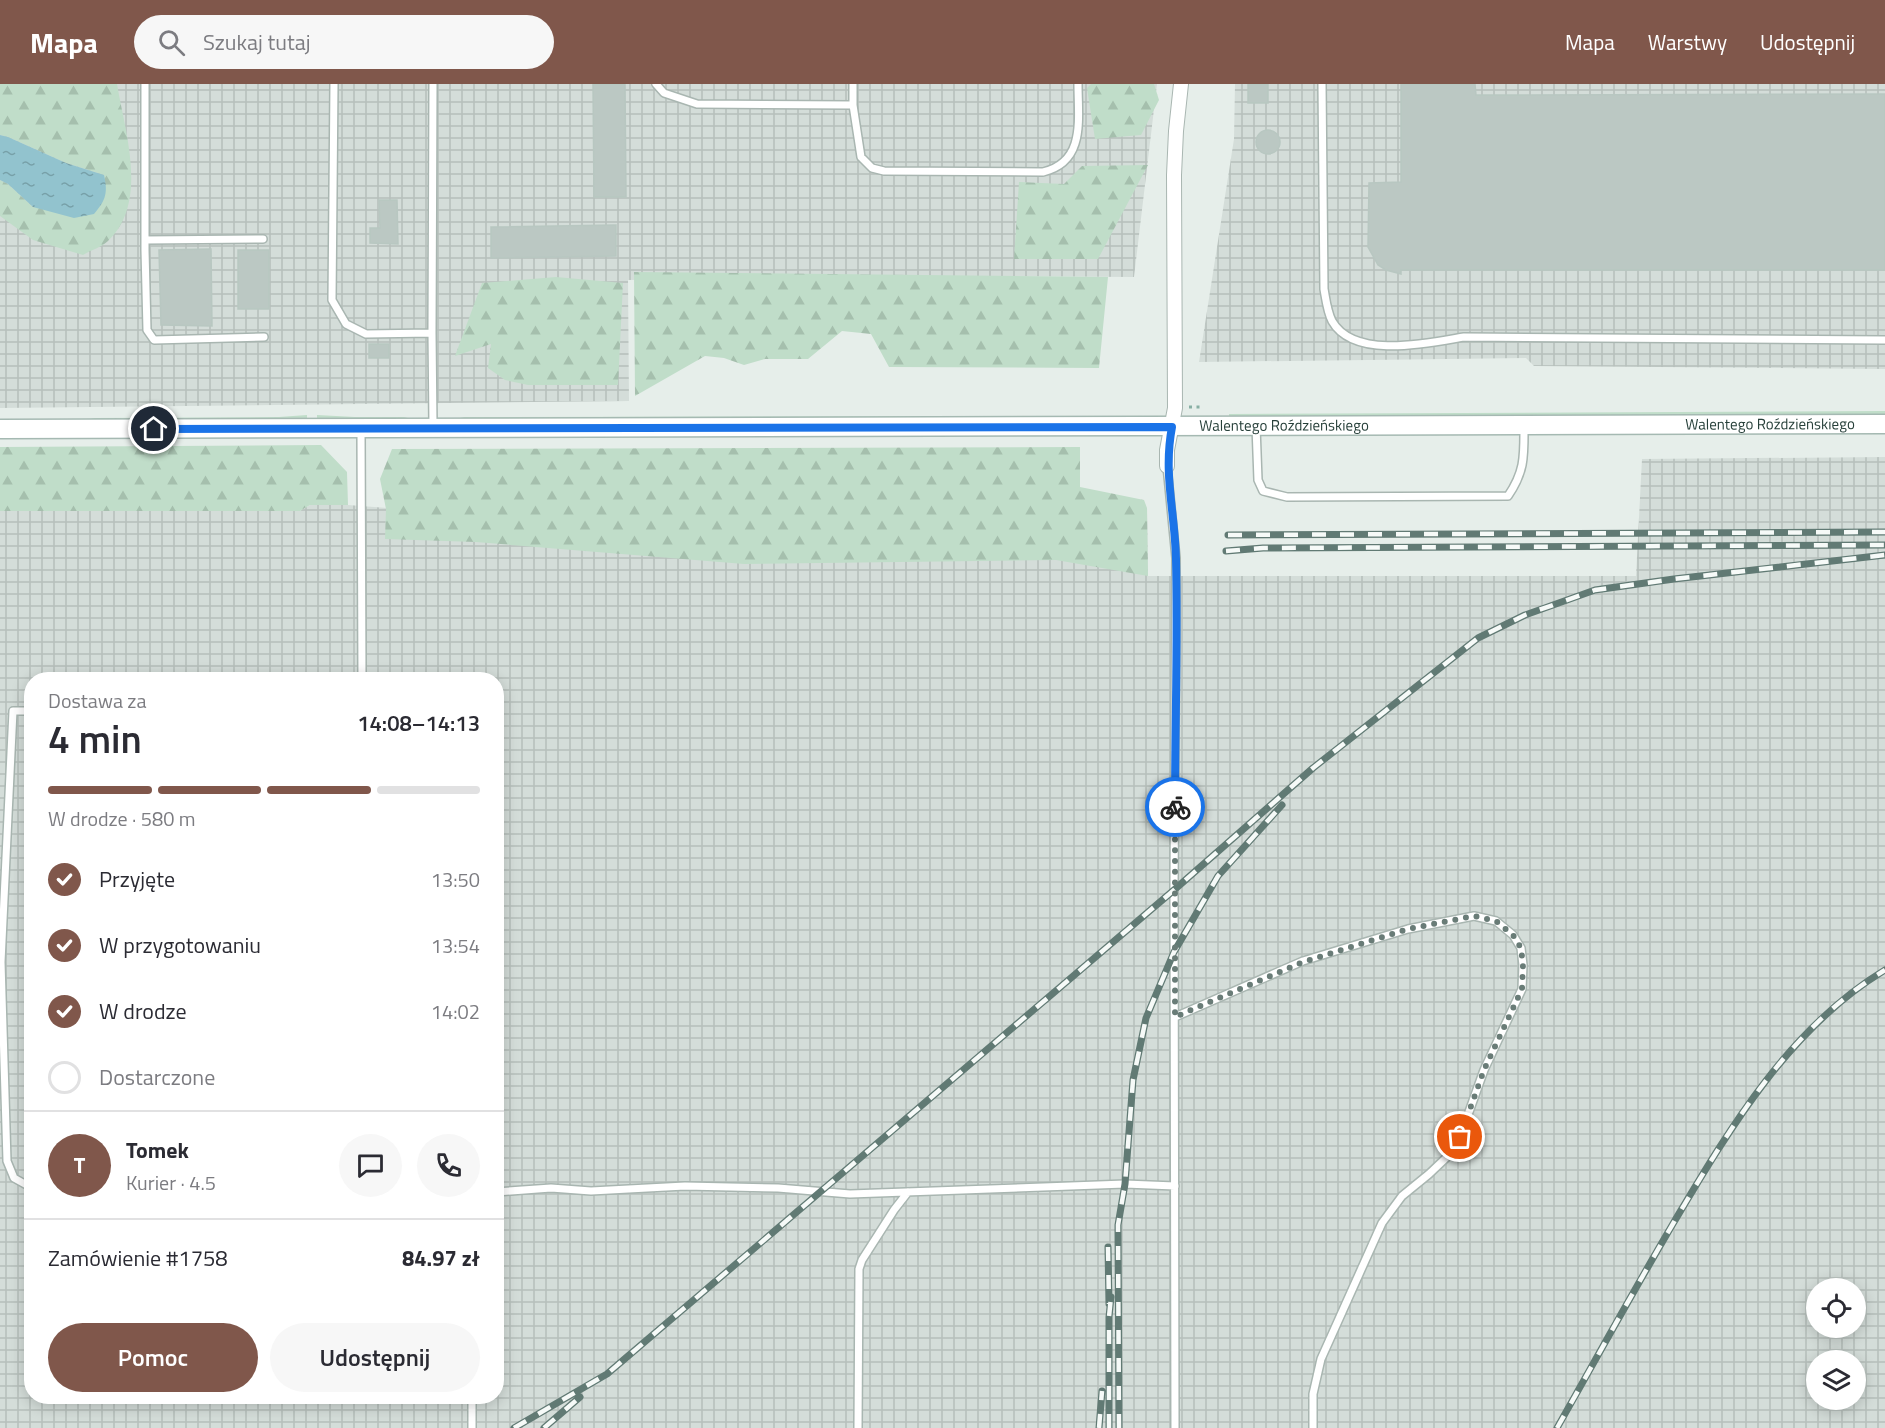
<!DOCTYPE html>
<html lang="pl">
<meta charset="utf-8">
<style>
:root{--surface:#fff;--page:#f7f7f7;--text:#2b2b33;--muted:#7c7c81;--line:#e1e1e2;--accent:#80574b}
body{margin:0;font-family:"Titillium Web",sans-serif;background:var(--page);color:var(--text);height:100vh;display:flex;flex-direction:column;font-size:22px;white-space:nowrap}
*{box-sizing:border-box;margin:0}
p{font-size:20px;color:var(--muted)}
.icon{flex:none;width:33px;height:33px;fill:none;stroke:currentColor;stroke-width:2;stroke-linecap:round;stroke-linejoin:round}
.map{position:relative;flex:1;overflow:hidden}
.sheet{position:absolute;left:24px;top:588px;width:480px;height:732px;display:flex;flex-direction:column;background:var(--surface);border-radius:24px;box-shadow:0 3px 15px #0003}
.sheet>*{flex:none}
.buttons{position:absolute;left:1806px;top:1194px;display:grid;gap:12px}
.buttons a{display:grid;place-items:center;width:60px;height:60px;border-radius:50%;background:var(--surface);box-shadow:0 3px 15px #0003;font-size:30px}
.pin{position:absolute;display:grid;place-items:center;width:51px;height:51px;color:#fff;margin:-26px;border:3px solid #fff;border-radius:50%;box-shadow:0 2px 6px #0007}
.courier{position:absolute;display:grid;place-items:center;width:60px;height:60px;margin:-30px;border:4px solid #1a73e8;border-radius:50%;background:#fff;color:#222;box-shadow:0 2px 8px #0007}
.overview em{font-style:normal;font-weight:600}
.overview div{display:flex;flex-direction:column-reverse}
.overview{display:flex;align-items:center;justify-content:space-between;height:102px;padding:0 24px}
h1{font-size:39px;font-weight:600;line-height:45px}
.bar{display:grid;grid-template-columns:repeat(4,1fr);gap:9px 6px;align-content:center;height:72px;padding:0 24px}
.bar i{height:8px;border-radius:4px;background:var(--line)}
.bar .current{background:var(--accent)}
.bar p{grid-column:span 4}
.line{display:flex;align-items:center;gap:15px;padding:0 24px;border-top:2px solid var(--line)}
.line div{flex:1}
.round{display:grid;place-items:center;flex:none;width:63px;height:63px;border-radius:32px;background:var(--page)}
ol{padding:0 24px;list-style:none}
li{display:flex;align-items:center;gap:18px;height:66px}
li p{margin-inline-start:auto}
li .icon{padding:6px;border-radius:50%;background:var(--accent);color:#fff;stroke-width:4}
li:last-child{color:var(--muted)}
li i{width:33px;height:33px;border:3px solid var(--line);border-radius:50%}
.action{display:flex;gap:12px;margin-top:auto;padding:12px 24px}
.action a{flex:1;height:69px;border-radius:36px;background:var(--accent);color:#fff;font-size:24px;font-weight:600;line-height:69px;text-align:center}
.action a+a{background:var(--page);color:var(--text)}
header{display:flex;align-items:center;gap:36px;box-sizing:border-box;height:84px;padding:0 30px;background:var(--accent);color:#fff}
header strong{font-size:28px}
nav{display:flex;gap:33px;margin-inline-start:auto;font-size:21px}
.search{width:420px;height:54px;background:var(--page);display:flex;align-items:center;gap:15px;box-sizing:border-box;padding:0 21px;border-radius:33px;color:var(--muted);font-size:22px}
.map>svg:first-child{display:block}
</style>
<header>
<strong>Mapa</strong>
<div class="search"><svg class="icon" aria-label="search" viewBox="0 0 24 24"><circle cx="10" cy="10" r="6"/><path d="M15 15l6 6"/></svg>Szukaj tutaj</div>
<nav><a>Mapa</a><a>Warstwy</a><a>Udostępnij</a></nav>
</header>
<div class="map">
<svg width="1885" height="1344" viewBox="0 0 1885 1344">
<defs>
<pattern id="industrial-grid" width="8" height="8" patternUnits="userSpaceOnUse" patternTransform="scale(1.5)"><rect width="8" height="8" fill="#d4ddd9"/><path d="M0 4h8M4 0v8" fill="none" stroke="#b6bfbb"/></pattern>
<pattern id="grass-tufts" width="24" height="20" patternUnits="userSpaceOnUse" patternTransform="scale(1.5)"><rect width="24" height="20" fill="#c0ddc9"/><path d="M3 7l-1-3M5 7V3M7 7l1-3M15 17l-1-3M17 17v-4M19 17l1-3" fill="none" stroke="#a5bfad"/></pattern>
<pattern id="forest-firs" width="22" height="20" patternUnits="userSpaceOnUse" patternTransform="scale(1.5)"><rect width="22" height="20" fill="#c0ddc9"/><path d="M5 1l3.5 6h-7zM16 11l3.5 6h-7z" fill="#a5bfad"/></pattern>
<pattern id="water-ripples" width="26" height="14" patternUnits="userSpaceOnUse" patternTransform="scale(1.5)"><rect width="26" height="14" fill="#92c3ce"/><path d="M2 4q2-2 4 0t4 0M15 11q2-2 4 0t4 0" fill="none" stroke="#77a0a8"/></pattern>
</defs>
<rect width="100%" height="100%" fill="#e6eeea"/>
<path fill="url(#industrial-grid)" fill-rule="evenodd" d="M0,0H1157L1134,193L965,192L628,196L629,317L0,324Z
M1235,0H1885V285L1534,282L1526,274L1199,278L1234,55Z
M1885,373V1344H0V427H300L310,421H348L400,425L1147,424L1148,492H1636L1642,375ZM32,596H496V1312H32ZM1816,1204H1856V1244H1816ZM1816,1276H1856V1316H1816Z"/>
<path fill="url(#grass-tufts)" d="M1885,327V331H1842L1229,333V330Z
M307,331V336H85L95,334L279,333Z
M317,331L355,333H408L400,335H317Z
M1070,332L1100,334L469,335L460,333Z"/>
<path fill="url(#forest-firs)" d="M0,0H117C125,48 149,118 108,157C102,163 91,166 83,171L33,156L0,132V96L8,100L33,123L104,91L66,79L8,53L0,51Z
M1091,0H1154L1159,16L1141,51L1095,55L1087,4Z
M1148,81L1098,175H1014L1019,98L1064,100L1082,82Z
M634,188L1108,193L1099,284L889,283L871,250L842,247L808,275H765L744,281L724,274L705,272L635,312Z
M556,193L623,199L618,301H528L505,296L488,284L491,260L455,272L482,199Z
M321,361L347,388L348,421H310L300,427H0V363Z
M1080,363V403L1144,416L1147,424L1148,492L1056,476L744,480L476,458L385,455L386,425L380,395L392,365Z"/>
<path fill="url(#water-ripples)" d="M0,51L8,53L66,79L104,91C108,109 106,116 94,130L74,134L33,123L8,100L0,96Z"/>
<path fill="#bbc8c3" stroke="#b8c7c1" stroke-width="1.5" d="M593,0H625L626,113H594Z
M1248,0H1268V19H1248Z
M1401,0H1475L1476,11L1885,10V186H1401V190L1386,186L1378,181L1368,163L1369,99L1401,98Z
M1256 58a12 12 0 1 1 24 0a12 12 0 1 1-24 0Z
M379,116H397L398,160L370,159V144H380Z
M616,141V172L491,174V143Z
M211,165L212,242L161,241L159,166Z
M238,166H269V225H238Z
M369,260H389V274H369Z"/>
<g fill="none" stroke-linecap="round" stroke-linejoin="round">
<g stroke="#a9b6b1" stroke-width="10">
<path id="lane" d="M145,0V166L147,246L154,256L264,253
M334,0L332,216L346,240L366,250L432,249
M433,0L432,249L433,341
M656,0L664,9L697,20L853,21
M853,0V21L861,73L872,84L884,87L1043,88C1086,78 1078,35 1078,0
M1322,0L1324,205C1326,216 1327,227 1332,237C1354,276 1429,259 1464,253L1885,256
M145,156L263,155
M1256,342L1258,396L1263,407L1287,413L1508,412C1525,387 1524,372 1524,343
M361,346L362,596
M1167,382L1176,474L1174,806L1175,1344
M32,627H13L1,878L7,1077L14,1094L32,1104
M1175,933L1303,877L1408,845L1474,832L1496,837L1513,851L1521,864L1523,881L1522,905L1484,986L1460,1053L1448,1072L1429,1090L1402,1112L1382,1139L1321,1275L1313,1310V1344
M496,1108L551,1104L591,1107L685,1102L778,1104L850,1110L1125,1100L1175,1102
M472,1344V1312
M858,1344L859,1185L862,1176L894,1126L908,1108"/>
</g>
<g stroke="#a9b6b1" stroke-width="16">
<path id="street" d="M1167,382V366L1175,324L1174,91L1176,47L1181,0"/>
</g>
<g stroke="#a5b9b2" stroke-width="21">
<g id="secondary">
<path id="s1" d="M0,345L1885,340"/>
</g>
</g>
<path stroke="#88afa4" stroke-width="3" stroke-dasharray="3 4.5" stroke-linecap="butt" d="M1189,323H1203"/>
<use href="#lane" stroke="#fff" stroke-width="7"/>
<use href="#street" stroke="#fff" stroke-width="14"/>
<use href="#secondary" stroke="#fff" stroke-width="18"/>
<g stroke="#617a74" stroke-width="7">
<path id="rail" d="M1228,451L1885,448
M1226,467L1263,464L1885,461
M1108,1163L1109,1220
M514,1344L607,1290L1174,806L1313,684L1478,554L1525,531L1595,506L1674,495L1885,471
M544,1344L580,1313
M1099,1344L1102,1307
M1109,1344V1233L1111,1213
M1119,1344L1118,1141L1125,1100L1133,996L1146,934L1174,868L1218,792L1282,721
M1557,1344C1596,1275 1634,1206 1674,1138C1730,1044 1789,944 1885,886"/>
</g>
<use href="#rail" stroke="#f6faf8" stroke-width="4.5" stroke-dasharray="14" stroke-linecap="butt"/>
</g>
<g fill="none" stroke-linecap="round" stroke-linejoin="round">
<path stroke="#697c77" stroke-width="6" stroke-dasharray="0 10.8" d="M1175,723V933L1303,878L1408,845L1474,832L1496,837L1513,851L1521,864L1523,881L1522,905L1484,986L1460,1053"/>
<path stroke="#1a73e8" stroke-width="8" d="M154,345L1172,343C1163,390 1175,428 1176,475C1178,557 1175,640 1175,723"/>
</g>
<g text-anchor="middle" stroke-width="6" stroke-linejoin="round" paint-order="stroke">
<g font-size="15" fill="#263f39" stroke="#f6faf8">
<text dy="5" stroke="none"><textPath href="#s1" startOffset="1770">Walentego Roździeńskiego</textPath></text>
<text dy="5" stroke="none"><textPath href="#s1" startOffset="1284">Walentego Roździeńskiego</textPath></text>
</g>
</g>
</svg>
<div class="buttons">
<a><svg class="icon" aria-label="locate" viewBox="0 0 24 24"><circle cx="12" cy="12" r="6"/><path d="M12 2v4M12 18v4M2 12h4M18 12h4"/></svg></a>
<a><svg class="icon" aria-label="layers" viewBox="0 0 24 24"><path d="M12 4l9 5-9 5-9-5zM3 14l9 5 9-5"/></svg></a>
</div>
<div class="pin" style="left:1460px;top:1053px;background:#ea580c"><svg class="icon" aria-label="bag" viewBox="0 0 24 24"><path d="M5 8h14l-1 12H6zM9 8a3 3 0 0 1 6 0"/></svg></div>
<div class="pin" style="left:154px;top:345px;background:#1f2937"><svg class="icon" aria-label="home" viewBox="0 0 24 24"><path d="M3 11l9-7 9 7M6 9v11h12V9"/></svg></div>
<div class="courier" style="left:1175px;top:723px"><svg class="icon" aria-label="bike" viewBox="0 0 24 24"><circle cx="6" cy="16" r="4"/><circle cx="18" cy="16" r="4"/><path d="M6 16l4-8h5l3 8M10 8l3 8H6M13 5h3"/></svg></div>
<section class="sheet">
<div class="overview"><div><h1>4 min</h1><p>Dostawa za</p></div><em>14:08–14:13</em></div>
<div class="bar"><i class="current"></i><i class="current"></i><i class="current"></i><i></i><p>W drodze · 580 m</p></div>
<ol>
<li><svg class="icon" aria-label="check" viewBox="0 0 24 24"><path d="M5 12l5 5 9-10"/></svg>Przyjęte<p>13:50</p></li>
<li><svg class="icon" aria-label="check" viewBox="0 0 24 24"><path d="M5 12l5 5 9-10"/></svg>W przygotowaniu<p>13:54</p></li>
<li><svg class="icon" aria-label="check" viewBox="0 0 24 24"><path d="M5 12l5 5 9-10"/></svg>W drodze<p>14:02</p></li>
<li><i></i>Dostarczone</li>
</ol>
<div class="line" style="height:108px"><b class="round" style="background:var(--accent);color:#fff">T</b><div><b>Tomek</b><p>Kurier · 4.5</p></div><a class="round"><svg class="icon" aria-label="chat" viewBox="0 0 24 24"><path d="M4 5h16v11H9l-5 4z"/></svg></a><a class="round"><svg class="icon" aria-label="phone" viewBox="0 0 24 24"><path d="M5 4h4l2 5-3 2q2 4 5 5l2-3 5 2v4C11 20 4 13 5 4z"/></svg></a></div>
<div class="line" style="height:78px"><div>Zamówienie #1758</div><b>84.97 zł</b></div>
<div class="action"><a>Pomoc</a><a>Udostępnij</a></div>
</section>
</div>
